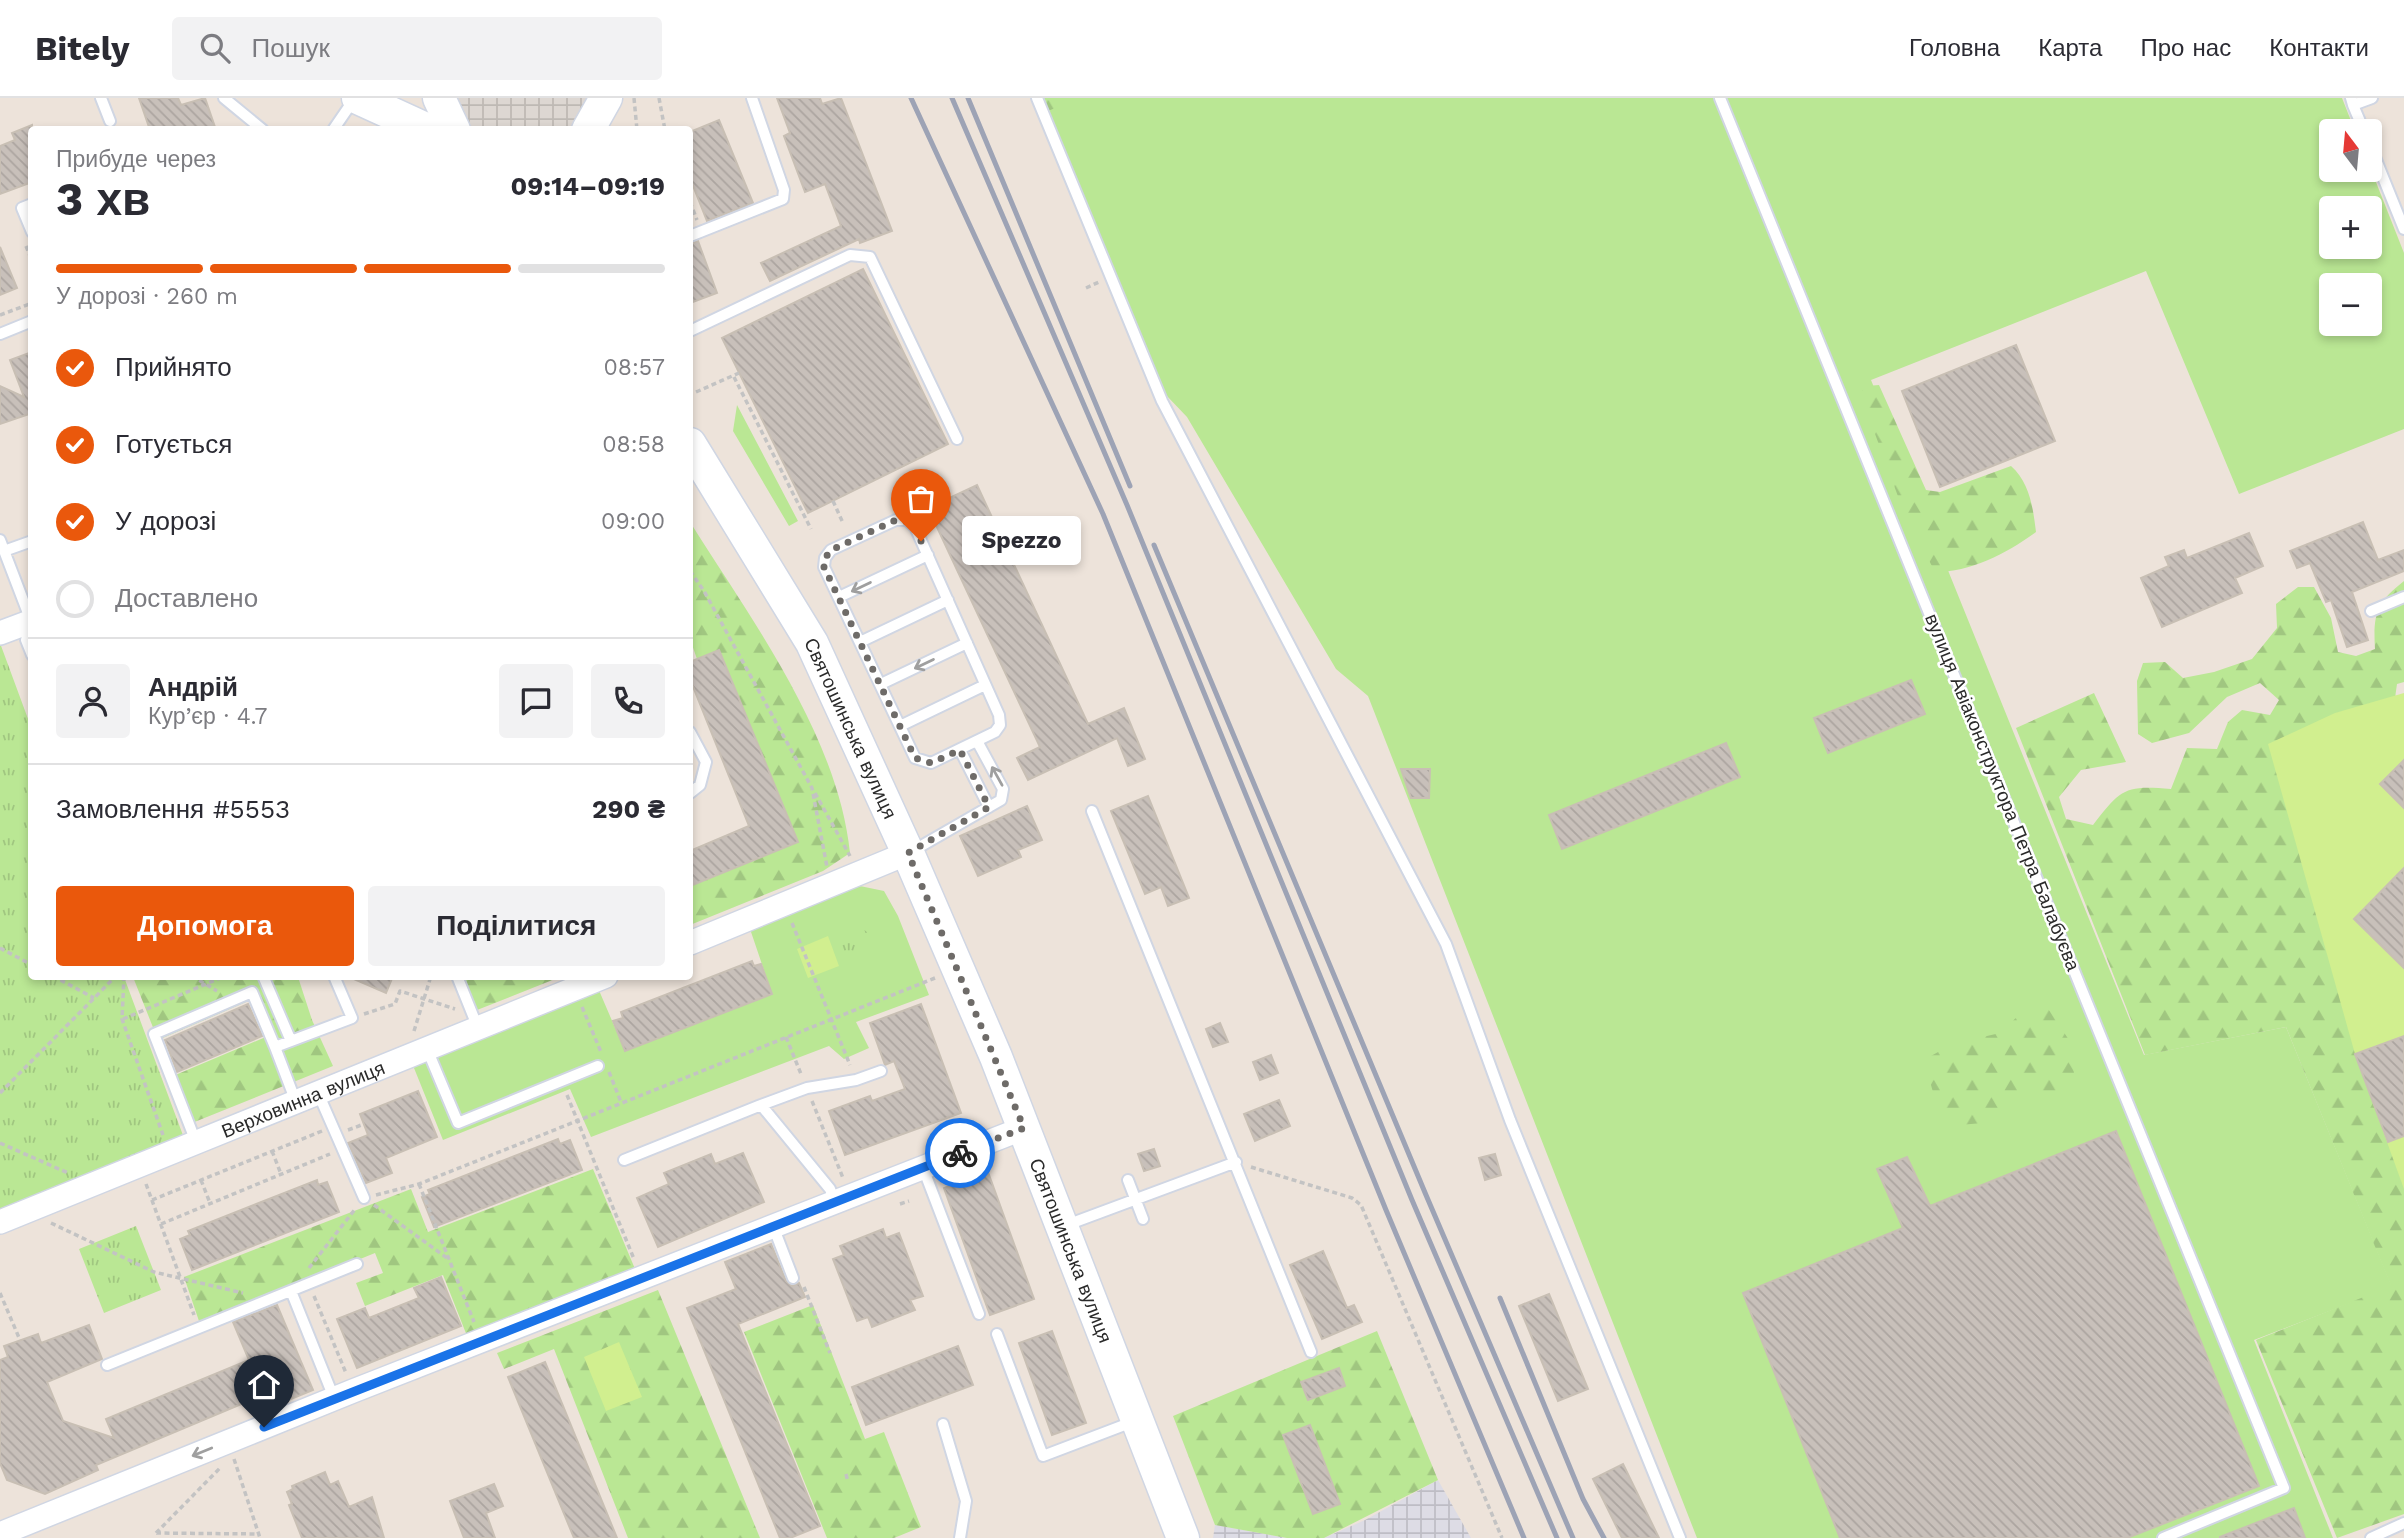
<!DOCTYPE html>
<html lang="uk">
<meta charset="utf-8">
<style>
:root{--surface:#fff;--page:#f2f2f3;--text:#2b2b33;--muted:#7c7c81;--line:#e1e1e2;--accent:#ea580c}
body{margin:0;font-family:"Work Sans",sans-serif;background:var(--page);color:var(--text);height:100vh;display:flex;flex-direction:column;font-size:26px;white-space:nowrap}
*{box-sizing:border-box;margin:0}
p{font-size:23px;color:var(--muted)}
.icon{flex:none;width:38px;height:38px;fill:none;stroke:currentColor;stroke-width:2;stroke-linecap:round;stroke-linejoin:round}
.map{position:relative;flex:1;overflow:hidden}
.side{position:absolute;left:28px;top:28px;width:665px;height:854px;display:flex;flex-direction:column;background:var(--surface);border-radius:7px;box-shadow:0 4px 10px #0003}
.side>*{flex:none}
.needle{width:46px;rotate:344deg}
.fabs{position:absolute;left:2319px;top:21px;display:grid;gap:14px}
.fabs a{display:grid;place-items:center;width:63px;height:63px;border-radius:7px;background:var(--surface);box-shadow:0 4px 10px #0003;font-size:35px}
.pin{position:absolute;display:grid;place-items:center;width:60px;height:60px;color:#fff;margin:-72px -30px;border-radius:50% 50% 50% 0;rotate:-45deg;box-shadow:0 0 7px #0007}
.pin .icon{rotate:45deg}
.courier{position:absolute;display:grid;place-items:center;width:70px;height:70px;margin:-35px;border:5px solid #1a73e8;border-radius:50%;background:#fff;color:#222;box-shadow:0 2px 9px #0007}
.bubble{position:absolute;height:49px;border-radius:7px;background:var(--surface);box-shadow:0 4px 10px #0003;font-size:23px;font-weight:700;line-height:49px;text-align:center}
.headline em{font-style:normal;font-weight:700}
.headline div{display:flex;flex-direction:column-reverse}
.headline{display:flex;align-items:center;justify-content:space-between;height:119px;padding:0 28px}
h1{font-size:46px;font-weight:700;line-height:52px}
.bar{display:grid;grid-template-columns:repeat(4,1fr);gap:10px 7px;align-content:center;height:84px;padding:0 28px}
.bar i{height:9px;border-radius:5px;background:var(--line)}
.bar .on{background:var(--accent)}
.bar p{grid-column:span 4}
.line{display:flex;align-items:center;gap:18px;padding:0 28px;border-top:2px solid var(--line)}
.line div{flex:1}
.round{display:grid;place-items:center;flex:none;width:74px;height:74px;border-radius:7px;background:var(--page)}
ol{padding:0 28px;list-style:none}
li{display:flex;align-items:center;gap:21px;height:77px}
li p{margin-inline-start:auto}
li .icon{padding:7px;border-radius:50%;background:var(--accent);color:#fff;stroke-width:4}
li:last-child{color:var(--muted)}
li i{width:38px;height:38px;border:4px solid var(--line);border-radius:50%}
.action{display:flex;gap:14px;margin-top:auto;padding:14px 28px}
.action a{flex:1;height:80px;border-radius:7px;background:var(--accent);color:#fff;font-size:28px;font-weight:700;line-height:80px;text-align:center}
.action a+a{background:var(--page);color:var(--text)}
header{display:flex;align-items:center;gap:42px;box-sizing:border-box;height:98px;padding:0 35px;background:var(--surface);border-bottom:2px solid var(--line)}
header strong{font-size:33px}
nav{display:flex;gap:38px;margin-inline-start:auto;font-size:24px}
.search{width:490px;height:63px;background:var(--page);display:flex;align-items:center;gap:18px;box-sizing:border-box;padding:0 24px;border-radius:7px;color:var(--muted);font-size:26px}
.map>svg:first-child{display:block}
</style>
<header>
<strong>Bitely</strong>
<div class="search"><svg class="icon" aria-label="search" viewBox="0 0 24 24"><circle cx="10" cy="10" r="6"/><path d="M15 15l6 6"/></svg>Пошук</div>
<nav><a>Головна</a><a>Карта</a><a>Про нас</a><a>Контакти</a></nav>
</header>
<div class="map">
<svg width="2404" height="1440" viewBox="0 0 2404 1440">
<defs>
<pattern id="industrial-grid" width="8" height="8" patternUnits="userSpaceOnUse" patternTransform="scale(1.75)"><rect width="8" height="8" fill="#dddce5"/><path d="M0 4h8M4 0v8" fill="none" stroke="#bebdc5"/></pattern>
<pattern id="forest-firs" width="22" height="20" patternUnits="userSpaceOnUse" patternTransform="scale(1.75)"><rect width="22" height="20" fill="#bae794"/><path d="M5 1l3.5 6h-7zM16 11l3.5 6h-7z" fill="#a0c680"/></pattern>
<pattern id="park-tufts" width="24" height="20" patternUnits="userSpaceOnUse" patternTransform="scale(1.75)"><rect width="24" height="20" fill="#bae794"/><path d="M3 7l-1-3M5 7V3M7 7l1-3M15 17l-1-3M17 17v-4M19 17l1-3" fill="none" stroke="#a0c680"/></pattern>
<pattern id="plaza-grid" width="8" height="8" patternUnits="userSpaceOnUse" patternTransform="scale(1.75)"><rect width="8" height="8" fill="#ddd7d2"/><path d="M0 4h8M4 0v8" fill="none" stroke="#beb9b4"/></pattern>
<pattern id="building-back-hatch" width="6" height="6" patternUnits="userSpaceOnUse" patternTransform="scale(1.75)"><rect width="6" height="6" fill="#c8c0ba"/><path d="M-1 5l2 2M0 0l6 6M5-1l2 2" fill="none" stroke="#aca5a0"/></pattern>
</defs>
<rect width="100%" height="100%" fill="#ede3da"/>
<path fill="url(#industrial-grid)" d="M1438,1382L1471,1440H1324L1365,1422Z
M1215,1427H1216L1287,1440H1213Z"/>
<path fill="#bae794" fill-rule="evenodd" d="M1042,0H2342L2355,33H2331V72H2370V69L2404,155V331L2239,396L2146,173L1871,282L2144,957L2286,929L2392,1189L2254,1242L2333,1440H1697L1368,598L1336,571L1187,319L1166,297ZM2331,110H2370V149H2331ZM2331,187H2370V226H2331Z
M737,307L798,423L789,428L733,333Z
M855,787L884,793L898,818L929,897L856,924L869,950L844,961L829,948L591,1039L570,991L443,1042L412,965L598,890L625,953L772,896L749,828Z"/>
<path fill="url(#forest-firs)" d="M1042,0H1066L1067,5L1048,13Z
M1879,287L1926,392L1940,394L2011,368C2030,385 2033,410 2036,434C2007,455 1971,474 1935,474L1903,412L1860,295L1867,288Z
M690,424C751,521 838,638 850,755L823,773L690,827V788L798,744L719,552L697,561L690,541Z
M2404,483V584L2397,586L2394,607L2404,878V1416L2337,1440L2256,1242L2391,1188L2286,929L2145,957L2016,630L2094,595L2126,664L2081,672L2059,699L2066,721L2093,727C2121,691 2124,687 2171,691L2187,650L2217,651L2228,624L2242,612L2270,617L2279,602L2260,585L2227,599L2189,635L2152,645L2138,636L2137,583L2143,565L2165,564L2183,580L2214,574L2252,561L2277,530L2276,506L2298,489H2314L2331,520L2338,554L2356,558L2375,551C2373,516 2376,505 2404,483Z
M133,879H298L312,922L333,968L192,1025L173,978L268,938L253,901L158,942Z
M458,879H560L472,914Z
M2047,909L2071,945L2075,986L2053,999H2026L2008,1013L1983,1025L1959,1027L1938,1012L1924,962L1952,946L2000,935L2019,917L2032,910Z
M593,1071L638,1178L469,1243L443,1177L365,1208L356,1185L383,1175L375,1155L200,1226L184,1179L411,1091L428,1134Z
M658,1192L760,1440H628L554,1251L504,1271L497,1255Z
M813,1207L865,1341L884,1334L921,1429L894,1440H827L744,1234Z
M1377,1233L1438,1382L1324,1440H1287L1215,1427L1173,1318Z"/>
<path fill="url(#park-tufts)" d="M0,545L31,629L32,878L124,879L184,1040L0,1115Z
M839 847a17 17 0 1 1 34 0a17 17 0 1 1-34 0Z
M136,1128L161,1192L104,1215L79,1151Z"/>
<path fill="#d1ef8f" d="M2404,595V1091L2355,956L2268,646L2335,615Z
M828,838L839,868L808,880L797,851Z
M619,1244L642,1299L606,1313L584,1259Z"/>
<path fill="url(#plaza-grid)" d="M452,0H600L581,32L467,31Z"/>
<path fill="url(#building-back-hatch)" stroke="#c8bfb4" stroke-width="2" d="M139,0H178L181,7L205,0L216,32H150Z
M777,0H820L822,6L841,0L892,133L860,145L859,141L770,183L761,165L841,128L825,86L805,94L784,38L790,35Z
M719,22L753,105L707,123L690,80V34Z
M32,27V84L0,96V48L15,42L12,35Z
M698,143L717,195L690,205V146Z
M0,149L17,190L0,197Z
M863,171L948,346L808,415L722,240Z
M2016,247L2055,343L1940,389L1902,293Z
M32,254V315L0,326V288L24,299L10,262Z
M977,387L1088,626L1124,610L1145,661L1128,668L1117,640L1028,682L1017,660L1040,649L928,410Z
M2363,424L2378,462L2404,452V473L2352,494L2368,542L2347,549L2331,502L2326,504L2310,465L2297,470L2290,453Z
M2249,435L2263,468L2235,480L2242,495L2162,529L2141,480L2169,468L2165,459L2184,452L2187,460Z
M719,552L798,744L690,788V753L749,728L690,581V564Z
M1911,582L1925,616L1828,655L1814,620Z
M1726,645L1740,679L1562,751L1549,717Z
M2404,662V710L2380,686Z
M1401,671H1430L1429,700H1411Z
M1148,698L1189,800L1168,808L1161,789L1145,796L1111,713Z
M1027,708L1042,742L1018,752L1021,759L978,778L960,738Z
M2404,770V870L2354,821Z
M752,863L754,868L761,866L772,896L625,953L613,923L623,920L621,914Z
M347,878H393L386,895Z
M248,906L262,938L177,974L165,942Z
M921,906L961,1015L845,1057L829,1013L870,998L872,1003L905,991L894,963L885,967L870,925Z
M1220,925L1228,944L1213,949L1206,931Z
M2404,938V1038L2388,1044L2355,956Z
M1271,957L1278,975L1260,982L1253,964Z
M418,993L437,1039L386,1060L392,1075L366,1085L348,1045L368,1037L360,1016Z
M1279,1002L1290,1028L1255,1043L1244,1016Z
M2116,1033L2259,1388L2127,1440H1840L1743,1195L1903,1130L1877,1071L1907,1059L1930,1108Z
M558,1041L560,1046L570,1042L582,1072L434,1129L422,1099L430,1096L428,1092Z
M1154,1051L1160,1068L1144,1073L1138,1056Z
M743,1055L764,1104L658,1149L637,1100L669,1086L664,1075L711,1056L715,1066Z
M1495,1056L1501,1077L1485,1082L1479,1060Z
M988,1074L1034,1201L990,1217L944,1090Z
M317,1082L318,1087L327,1084L339,1114L192,1172L180,1141L190,1137L188,1133Z
M883,1131L886,1140L899,1135L923,1198L910,1202L915,1212L872,1229L868,1219L857,1223L833,1161L844,1157L840,1148Z
M771,1146L786,1183L792,1188L799,1185L805,1199L738,1226L820,1428L790,1440H780L687,1210L736,1191L725,1164Z
M1323,1153L1347,1210L1354,1207L1362,1224L1322,1241L1290,1167Z
M441,1179L461,1228L357,1270L337,1221L365,1210L369,1220L419,1200L414,1190Z
M1549,1196L1588,1291L1558,1303L1519,1208Z
M277,1207L313,1292L269,1310L263,1297L96,1367L98,1372L45,1396L7,1382L0,1365V1262L8,1259L4,1248L38,1236L41,1245L89,1227L102,1261L47,1284L63,1323L114,1340L106,1321L249,1262L233,1224Z
M1052,1233L1086,1325L1052,1337L1019,1245Z
M958,1248L973,1287L866,1327L852,1289Z
M545,1264L617,1440H574L508,1279Z
M1339,1270L1345,1288L1308,1302L1301,1284Z
M1310,1327L1340,1406L1313,1416L1283,1337Z
M1623,1366L1659,1440H1622L1593,1381Z
M325,1374L330,1387L338,1383L349,1409L372,1399L384,1440H302L289,1407L292,1406L287,1394L293,1391L292,1388Z
M494,1386L503,1408L486,1415L495,1440H464L450,1403Z
M2294,1410L2305,1440H2220V1439Z"/>
<g fill="none" stroke-linecap="round" stroke-linejoin="round">
<g stroke="#d0d6e3" stroke-width="14">
<path id="lane" d="M101,0L110,23
M224,0L263,32
M1037,0L1162,303L1446,846L1510,1022L1680,1440
M1720,0L2284,1390L2163,1440
M2351,0L2353,7L2372,0
M2353,7L2364,33
M333,32L355,0
M2370,47L2404,131
M32,106L22,110L32,134
M690,138L783,101L784,92L752,0
M690,233L850,157L870,159L957,341
M0,236L32,223
M896,422H907L915,429L999,617L1000,627L995,634L931,665L915,660L824,469L825,460L831,452Z
M0,442L31,523L26,542L32,557
M4,453L32,443
M839,499L928,457
M2371,513L2404,499
M860,544L948,502
M881,586L967,545
M900,628L985,587
M690,634L706,664L700,687L690,695
M960,652L989,709
M1092,713L1311,1254
M909,755L1001,702L1003,691L977,643
M457,878L478,930
M264,880L291,943
M427,951L458,1025L598,968
M318,995L364,1100
M296,1004L275,949L352,920L334,878
M196,1044L154,936L252,894L275,949
M624,1062L761,1007
M923,1070L979,1216
M1128,1082L1143,1121
M835,1104L830,1091L761,1007L807,990L856,982L881,973
M773,1128L793,1180
M1064,1128L1236,1064
M291,1193L334,1300
M997,1236L1043,1358L1135,1323
M107,1267L357,1166
M943,1326L966,1403L960,1440
M2371,1440L2404,1425"/>
</g>
<g stroke="#d0d6e3" stroke-width="26">
<g id="street">
<path d="M0,535L32,523"/>
<path d="M690,845L908,755"/>
<path id="s1" d="M0,1124L606,878"/>
<path d="M0,1436L353,1293L1024,1030"/>
</g>
</g>
<g stroke="#d0d6e3" stroke-width="35">
<g id="secondary">
<path d="M358,0L428,32"/>
<path d="M439,0L454,32"/>
<path d="M588,32L606,0"/>
<path id="s2" d="M690,346L812,545L908,755L996,959L1183,1440"/>
</g>
</g>
<path stroke="#c3c3c3" stroke-width="3.5" stroke-dasharray="5 3.5" stroke-linecap="butt" d="M634,0L637,32
M659,0L665,32
M690,104L697,122
M26,148L32,163
M1086,190L1099,184
M0,217L32,205
M734,279L811,431
M696,294L739,275
M833,403L843,425
M690,473L704,493L812,690L827,769
M815,695L850,758
M792,825L850,967
M0,850L32,867
M53,878L94,900
M124,878L122,921L163,1037
M192,878L217,893
M582,909L601,954
M364,916L395,906L400,893L455,911
M123,921L225,878
M414,933L431,878
M786,939L801,976
M609,974L621,1004
M0,995L116,878
M567,997L634,1161
M812,1003L843,1080
M348,1032L364,1026
M0,1045L68,1075
M272,1053L281,1076
M1251,1069L1352,1100L1361,1107L1502,1440
M201,1082L210,1105
M146,1086L194,1217
M419,1086L474,1224
M376,1097L419,1086L935,880
M152,1102L322,1033
M900,1106L909,1103
M374,1107L447,1160
M51,1125L154,1174L243,1195
M161,1126L330,1056
M309,1170L356,1110
M804,1189L830,1255
M0,1195L20,1242
M314,1198L346,1275
M234,1361L260,1440
M846,1376L848,1384
M156,1435L221,1369
M156,1435L259,1436"/>
<use href="#lane" stroke="#fff" stroke-width="10"/>
<use href="#street" stroke="#fff" stroke-width="23"/>
<use href="#secondary" stroke="#fff" stroke-width="32"/>
<path stroke="#9da3b5" stroke-width="5" d="M911,0L1103,416L1386,1112L1524,1440
M952,0L1127,407L1412,1102L1557,1440
M968,0L1130,388
M1154,447L1426,1097L1573,1440
M1500,1200L1583,1401L1604,1440"/>
</g>
<defs><path id="oneway-shaft" d="M-6 0H5M1.5-3L5.5 0L1.5 3" fill="none" stroke-width="1.6" stroke-linecap="round" stroke-linejoin="round" transform="scale(1.75)"/></defs>
<g stroke="#9f9f9f">
<use href="#oneway-shaft" transform="translate(861 489) rotate(154)"/>
<use href="#oneway-shaft" transform="translate(924 566) rotate(154)"/>
<use href="#oneway-shaft" transform="translate(997 678) rotate(-119)"/>
<use href="#oneway-shaft" transform="translate(202 1354) rotate(158)"/>
</g>
<g fill="none" stroke-linecap="round" stroke-linejoin="round">
<path stroke="#6e6b68" stroke-width="7" stroke-dasharray="0 12.6" d="M921,443C915,430 912,422 896,422L831,452L825,460L824,469L915,660L931,665L960,652L989,709L908,755L1024,1030L960,1055"/>
<path stroke="#1a73e8" stroke-width="9" d="M264,1329L960,1055"/>
</g>
<g text-anchor="middle" stroke-width="5" stroke-linejoin="round" paint-order="stroke">
<g font-size="19" fill="#2a2a2a" stroke="#fff">
<text dy="7" stroke="none"><textPath href="#s2" startOffset="327">Святошинська вулиця</textPath></text>
<text transform="translate(2003 694) rotate(68)" y="7">вулиця Авіаконструктора Петра Балабуєва</text>
<text dy="7" stroke="none"><textPath href="#s1" startOffset="327">Верховинна вулиця</textPath></text>
<text dy="7" stroke="none"><textPath href="#s2" startOffset="894">Святошинська вулиця</textPath></text>
</g>
</g>
</svg>
<div class="fabs">
<a><svg class="needle" viewBox="-14 -14 28 28"><path d="M0-13l5 13h-10z" fill="#e53935"/><path d="M0 13l5-13h-10z" fill="#7c7c81"/></svg></a>
<a>+</a>
<a>−</a>
</div>
<div class="pin" style="left:921px;top:443px;background:#ea580c"><svg class="icon" aria-label="bag" viewBox="0 0 24 24"><path d="M5 8h14l-1 12H6zM9 8a3 3 0 0 1 6 0"/></svg></div>
<div class="pin" style="left:264px;top:1329px;background:#1f2937"><svg class="icon" aria-label="home" viewBox="0 0 24 24"><path d="M3 11l9-7 9 7M6 9v11h12V9"/></svg></div>
<div class="courier" style="left:960px;top:1055px"><svg class="icon" aria-label="bike" viewBox="0 0 24 24"><circle cx="6" cy="16" r="4"/><circle cx="18" cy="16" r="4"/><path d="M6 16l4-8h5l3 8M10 8l3 8H6M13 5h3"/></svg></div>
<div class="bubble" style="left:962px;top:418px;width:119px">Spezzo</div>
<section class="side">
<div class="headline"><div><h1>3 хв</h1><p>Прибуде через</p></div><em>09:14–09:19</em></div>
<div class="bar"><i class="on"></i><i class="on"></i><i class="on"></i><i></i><p>У дорозі · 260 m</p></div>
<ol>
<li><svg class="icon" aria-label="check" viewBox="0 0 24 24"><path d="M5 12l5 5 9-10"/></svg>Прийнято<p>08:57</p></li>
<li><svg class="icon" aria-label="check" viewBox="0 0 24 24"><path d="M5 12l5 5 9-10"/></svg>Готується<p>08:58</p></li>
<li><svg class="icon" aria-label="check" viewBox="0 0 24 24"><path d="M5 12l5 5 9-10"/></svg>У дорозі<p>09:00</p></li>
<li><i></i>Доставлено</li>
</ol>
<div class="line" style="height:126px"><a class="round"><svg class="icon" aria-label="person" viewBox="0 0 24 24"><circle cx="12" cy="8" r="4"/><path d="M4 21q1-7 8-7t8 7"/></svg></a><div><b>Андрій</b><p>Кур’єр · 4.7</p></div><a class="round"><svg class="icon" aria-label="chat" viewBox="0 0 24 24"><path d="M4 5h16v11H9l-5 4z"/></svg></a><a class="round"><svg class="icon" aria-label="phone" viewBox="0 0 24 24"><path d="M5 4h4l2 5-3 2q2 4 5 5l2-3 5 2v4C11 20 4 13 5 4z"/></svg></a></div>
<div class="line" style="height:91px"><div>Замовлення #5553</div><b>290 ₴</b></div>
<div class="action"><a>Допомога</a><a>Поділитися</a></div>
</section>
</div>
